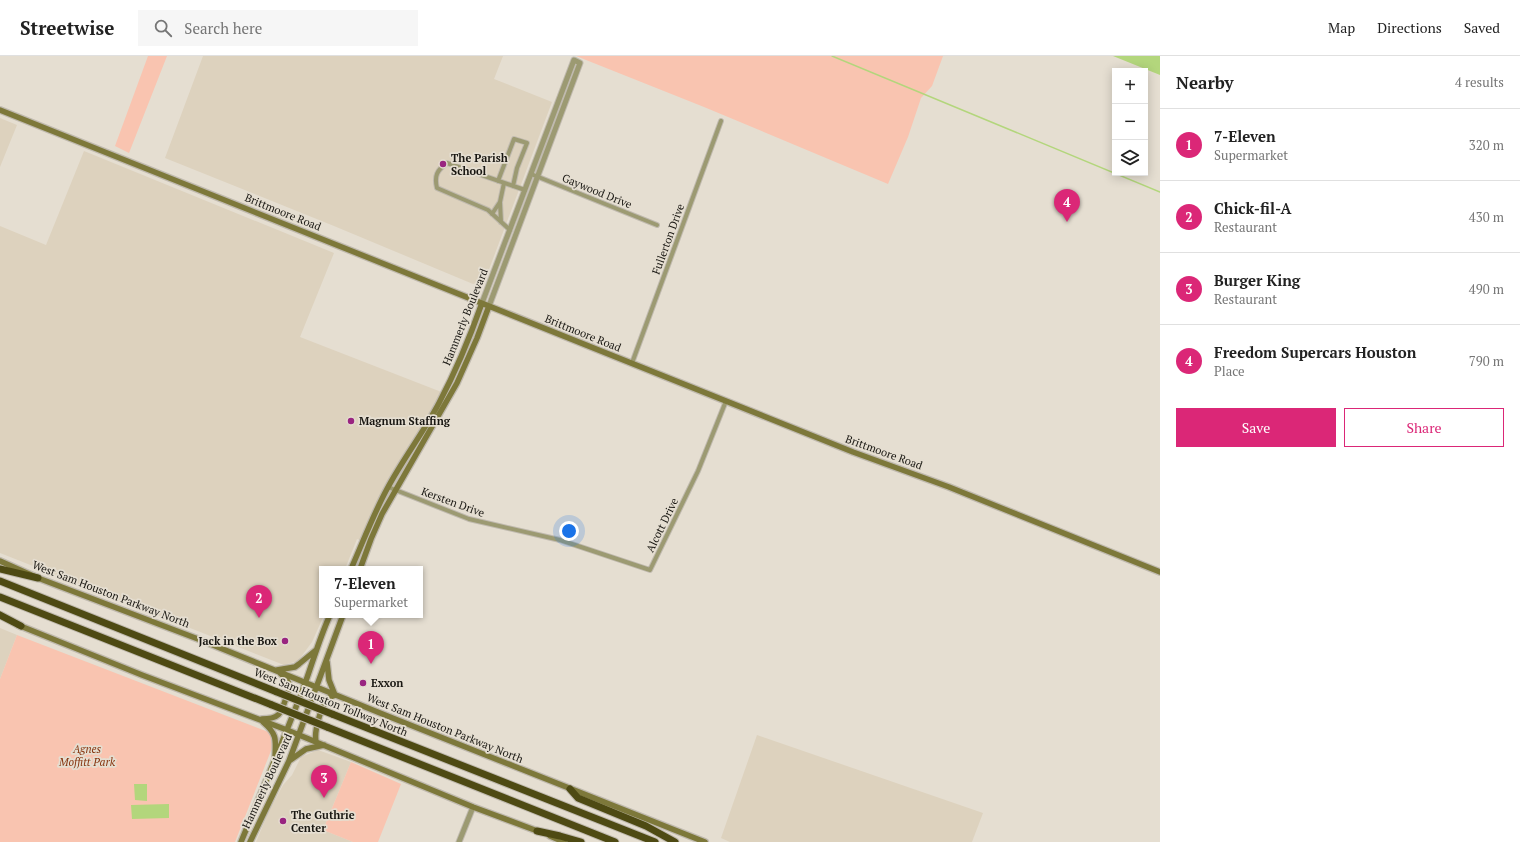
<!DOCTYPE html>
<html lang="en">
<head>
<meta charset="utf-8">
<style>
  :root { --surface:#fff; --page:#f6f6f6; --text:#222; --muted:#767676; --line:#e0e0e0; --accent:#db2777 }
  body { margin:0; font-family:"PT Serif",serif; background:var(--page); color:var(--text) }
  .controls { position:absolute; right:12px; top:12px; display:grid; overflow:hidden; border-radius:0px; box-shadow:0 2px 10px #0003 }
  .controls button { width:36px; height:36px; display:grid; place-items:center; padding:0; border:0; border-bottom:1px solid var(--line); background:var(--surface); color:var(--text); font:20px sans-serif }
  .you { position:absolute; left:569px; top:475px; width:14px; height:14px; margin:-10px; border:3px solid #fff; border-radius:50%; background:#1a73e8; box-shadow:0 0 0 6px #1a73e833 }
  .badge { display:grid; place-items:center; width:26px; height:26px; border-radius:50%; background:var(--accent); color:#fff; font-size:13px; font-weight:700 }
  .pin { position:absolute; translate:-50% -33px; filter:drop-shadow(0 1px 2px #0008) }
  .pin::after { content:''; position:absolute; top:21px; width:14px; height:12px; background:inherit; clip-path:polygon(0 0,100% 0,50% 100%) }
  .popup { position:absolute; left:319px; top:510px; width:104px; height:52px; box-sizing:border-box; display:grid; place-content:center; border-radius:0px; background:var(--surface); filter:drop-shadow(0 1px 3px #0005); font-size:13px; white-space:nowrap; color:var(--muted) }
  .popup b { font-size:15px; color:var(--text) }
  .popup::after { content:''; position:absolute; left:50%; top:100%; margin-left:-8px; border:8px solid transparent; border-top-color:var(--surface) }
  .list { margin:0; padding:0; list-style:none }
  h2 { display:flex; justify-content:space-between; align-items:center; height:52px; margin:0; padding:0 16px; font-size:17px }
  h2 small { font-size:13px; font-weight:400; color:var(--muted) }
  .list li { display:grid; grid-template-columns:26px 1fr auto; gap:12px; align-items:center; box-sizing:border-box; height:72px; padding:0 16px; border-top:1px solid var(--line) }
  .list b { display:block; font-size:15px; white-space:nowrap }
  .list p { margin:0; font-size:13px; white-space:nowrap; color:var(--muted) }
  .list em { font-size:13px; font-style:normal; color:var(--muted) }
  .actions { display:flex; gap:8px; padding:12px 16px }
  .actions a { flex:1; padding:9px 0; border:1px solid var(--accent); border-radius:0px; text-align:center; font-size:14px; color:var(--accent) }
  .actions .main { background:var(--accent); color:#fff }
  .icon { flex:none; width:22px; height:22px; fill:none; stroke:currentColor; stroke-width:2; stroke-linecap:round; stroke-linejoin:round }
  .map { position:relative; flex:none; width:1160px; height:786px; overflow:hidden }
  header { display:flex; align-items:center; gap:24px; box-sizing:border-box; height:56px; padding:0 20px; background:var(--surface); border-bottom:1px solid var(--line) }
  header strong { font-size:19px }
  nav { display:flex; gap:22px; margin-inline-start:auto; font-size:14px }
  .search { width:280px; height:36px; background:var(--page); display:flex; align-items:center; gap:10px; box-sizing:border-box; padding:0 14px; border-radius:0px; color:var(--muted); font-size:15px }
  main { display:flex }
  aside { flex:1; background:var(--surface) }
  .map>svg:first-child { display:block }
  .built { fill:#ddd2be }
  .green { fill:#f9c4b0 }
  .water { fill:#b3d67c }
  .lines { fill:none; stroke-linecap:round; stroke-linejoin:round }
  .stream { stroke:#b3d67c; stroke-width:1.5 }
  .minor-casing { stroke:#c0baaf; stroke-width:6 }
  .tertiary-casing { stroke:#c0baaf; stroke-width:7 }
  .secondary-casing { stroke:#c0baaf; stroke-width:8 }
  .motorway-casing { stroke:#c0baaf; stroke-width:9 }
  .minor { stroke:#9c9a72; stroke-width:4 }
  .tertiary { stroke:#9c9a72; stroke-width:5 }
  .secondary { stroke:#7d783a; stroke-width:5.5 }
  .motorway { stroke:#4e4a13; stroke-width:7 }
  .motorway-bridge-casing { stroke:#c0baaf; stroke-width:9; stroke-linecap:butt }
  .motorway-bridge { stroke:#4e4a13; stroke-width:7 }
  .poi-dot { fill:#992480; stroke:#e5ded1; stroke-width:1.5 }
  .labels { text-anchor:middle; stroke-width:3.5; stroke-linejoin:round; paint-order:stroke }
  .poi-label { font-size:11px; font-weight:bold; fill:#191712; stroke:#e5ded1; text-anchor:start }
  .street-label { font-size:11px; fill:#191712; stroke:#e5ded1 }
  .park-label { font-size:11px; font-style:italic; fill:#87350f; stroke:#e5ded1 }
</style>
</head>
<body>
<header>
<strong>Streetwise</strong>
<div class="search"><svg class="icon" aria-label="search" viewBox="0 0 24 24"><circle cx="10" cy="10" r="6"/><path d="M15 15l6 6"/></svg>Search here</div>
<nav><a>Map</a><a>Directions</a><a>Saved</a></nav>
</header>
<main>
<div class="map">
<svg width="1160" height="786" viewBox="0 0 1160 786">
  <rect width="100%" height="100%" fill="#e5ded1"/>
  <path class="built" d="M 203,0 L 503,0 L 494,23 L 552,46 L 485,224 L 473,228 L 334,170 L 165,102 Z
    M 0,62 L 17,69 L 0,111 Z
    M 84,95 L 334,197 L 300,281 L 444,337 L 388,431 L 362,485 L 357,483 L 345,513 L 322,513 L 322,559 L 324,559 L 312,586 L 298,605 L 284,609 L 0,497 L 0,170 L 46,189 Z
    M 0,572 L 17,579 L 0,623 Z
    M 757,679 L 983,757 L 972,786 L 730,786 L 721,782 Z
    M 318,694 L 351,706 L 323,774 L 353,786 L 256,786 L 268,757 L 283,729 L 292,719 L 301,701 Z"/>
  <path class="green" d="M 148,0 L 167,0 L 129,97 L 115,90 Z
    M 576,0 L 943,0 L 932,30 L 921,42 L 908,81 L 888,128 L 704,51 Z
    M 17,579 L 271,677 L 274,687 L 235,786 L 0,786 L 0,623 Z
    M 351,706 L 401,728 L 378,786 L 353,786 L 323,774 Z"/>
  <path class="water" d="M 1113,0 L 1160,0 L 1160,19 Z
    M 134,728 L 147,728 L 147,745 L 135,744 Z
    M 169,748 L 169,762 L 132,763 L 131,749 Z"/>
  <g class="lines">
    <path class="stream" d="M 832,0 L 1160,136"/>
    <g class="minor-casing">
      <path id="minor" d="M 531,118 L 657,169
        M 498,125 L 514,83 L 527,87 L 517,112 L 513,130
        M 492,158 L 500,146
        M 501,166 L 500,146 L 504,127
        M 510,174 L 488,154 L 437,132 C 434,120 437,114 447,107 L 525,134
        M 632,307 L 721,65
        M 388,431 L 469,463 L 560,484 L 650,514 L 698,415 L 726,345"/>
    </g>
    <g class="tertiary-casing">
      <path id="tertiary" d="M 482,247 L 574,4 L 580,7 L 489,250
        M 459,786 L 473,751"/>
    </g>
    <g class="secondary-casing">
      <path id="secondary" d="M 0,54 L 853,396 L 949,431 L 1160,516
        M 0,505 L 38,522 L 198,583 L 385,659 L 705,786
        M 351,513 C 363,486 373,459 387,433 C 403,403 423,377 439,347 C 456,315 470,281 482,247
        M 360,513 L 371,483 L 382,458 L 457,327 L 477,282 L 489,250
        M 18,569 L 142,619 L 287,674 L 473,751 L 540,776
        M 327,606 L 329,624 L 335,639
        M 277,614 L 295,611 L 299,608 L 316,594
        M 262,663 C 280,663 281,657 286,642 C 287,638 290,634 289,629 C 289,624 283,620 280,617
        M 263,666 C 277,678 276,683 275,701
        M 316,685 C 314,676 321,648 329,642 C 331,640 333,640 335,639
        M 289,705 L 306,693 L 324,689
        M 550,780 L 564,786
        M 241,786 C 262,735 283,685 303,633 C 312,609 319,583 330,559
        M 250,786 L 289,705 L 343,559"/>
    </g>
    <g class="motorway-casing">
      <path id="motorway" d="M 0,513 L 38,522
        M 0,525 L 277,636
        M 0,541 L 272,649
        M 0,559 L 21,570
        M 332,658 L 655,786
        M 327,671 L 615,786
        M 570,733 L 578,742 L 646,770 L 675,786
        M 537,775 L 560,780 L 581,786"/>
    </g>
    <use href="#minor" class="minor"/>
    <use href="#tertiary" class="tertiary"/>
    <use href="#secondary" class="secondary"/>
    <use href="#motorway" class="motorway"/>
    <g class="motorway-bridge-casing">
      <path id="motorway-bridge" d="M 277,636 L 332,658
        M 272,649 L 327,671"/>
    </g>
    <use href="#motorway-bridge" class="motorway-bridge"/>
  </g>
  <g class="poi-dot">
    <circle cx="443" cy="108" r="4"/>
    <circle cx="351" cy="365" r="4"/>
    <circle cx="285" cy="585" r="4"/>
    <circle cx="363" cy="627" r="4"/>
    <circle cx="283" cy="765" r="4"/>
  </g>
  <g class="labels">
    <g class="poi-label">
      <text x="451" y="106">The Parish<tspan x="451" dy="13">School</tspan></text>
      <text x="359" y="369">Magnum Staffing</text>
      <text x="277" y="589" text-anchor="end">Jack in the Box</text>
      <text x="371" y="631">Exxon</text>
      <text x="291" y="763">The Guthrie<tspan x="291" dy="13">Center</tspan></text>
    </g>
    <g class="street-label">
      <text transform="translate(597 135) rotate(22)" y="4">Gaywood Drive</text>
      <text transform="translate(283 156) rotate(22)" y="4">Brittmoore Road</text>
      <text transform="translate(668 183) rotate(-70)" y="4">Fullerton Drive</text>
      <text transform="translate(465 261) rotate(-68)" y="4">Hammerly Boulevard</text>
      <text transform="translate(583 277) rotate(22)" y="4">Brittmoore Road</text>
      <text transform="translate(884 396) rotate(20)" y="4">Brittmoore Road</text>
      <text transform="translate(453 446) rotate(20)" y="4">Kersten Drive</text>
      <text transform="translate(662 469) rotate(-64)" y="4">Alcott Drive</text>
      <text transform="translate(111 538) rotate(21)" y="4">West Sam Houston Parkway North</text>
      <text transform="translate(331 646) rotate(22)" y="4">West Sam Houston Tollway North</text>
      <text transform="translate(445 672) rotate(22)" y="4">West Sam Houston Parkway North</text>
      <text transform="translate(267 725) rotate(-65)" y="4">Hammerly Boulevard</text>
    </g>
    <g class="park-label">
      <text x="87" y="697">Agnes<tspan x="87" dy="13">Moffitt Park</tspan></text>
    </g>
  </g>
</svg>
<div class="controls">
<button>+</button>
<button>−</button>
<button><svg class="icon" aria-label="layers" viewBox="0 0 24 24"><path d="M12 4l9 5-9 5-9-5zM3 14l9 5 9-5"/></svg></button>
</div>
<div class="you"></div>
<div class="pin badge" style="left:371px;top:608px">1</div>
<div class="popup"><b>7-Eleven</b>Supermarket</div>
<div class="pin badge" style="left:259px;top:562px">2</div>
<div class="pin badge" style="left:324px;top:742px">3</div>
<div class="pin badge" style="left:1067px;top:166px">4</div>
</div>
<aside>
<h2>Nearby<small>4 results</small></h2>
<ul class="list">
<li><span class="badge">1</span><div><b>7-Eleven</b><p>Supermarket</p></div><em>320 m</em></li>
<li><span class="badge">2</span><div><b>Chick-fil-A</b><p>Restaurant</p></div><em>430 m</em></li>
<li><span class="badge">3</span><div><b>Burger King</b><p>Restaurant</p></div><em>490 m</em></li>
<li><span class="badge">4</span><div><b>Freedom Supercars Houston</b><p>Place</p></div><em>790 m</em></li>
</ul>
<div class="actions"><a class="main">Save</a><a>Share</a></div>
</aside>
</main>
</body>
</html>
